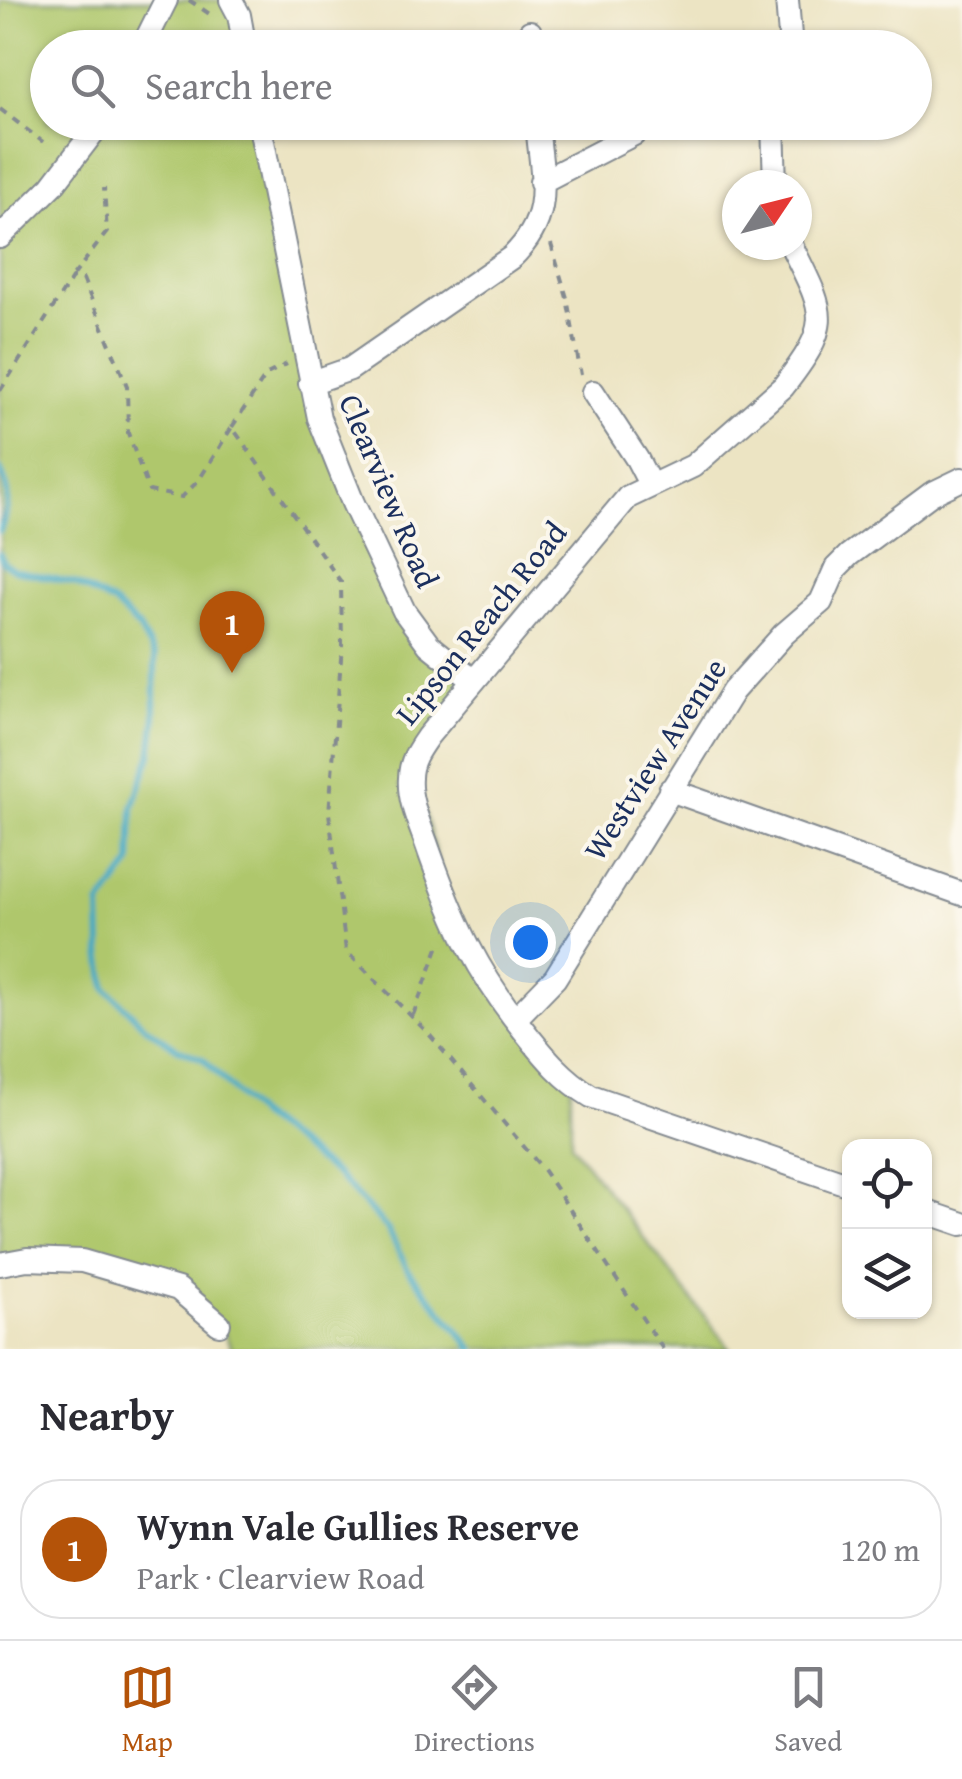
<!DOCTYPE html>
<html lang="en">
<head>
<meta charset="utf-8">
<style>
  :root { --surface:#fff; --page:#f2f2f3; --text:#2b2b33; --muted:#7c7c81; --line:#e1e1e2; --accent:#b45309 }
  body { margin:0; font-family:"Gentium Book Plus",serif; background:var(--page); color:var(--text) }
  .controls { position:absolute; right:30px; bottom:30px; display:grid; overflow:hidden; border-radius:20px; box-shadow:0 2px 8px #0004 }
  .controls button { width:90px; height:90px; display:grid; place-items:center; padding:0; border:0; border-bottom:2px solid var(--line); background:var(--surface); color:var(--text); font:50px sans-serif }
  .compass { position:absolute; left:722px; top:170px; width:90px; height:90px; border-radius:50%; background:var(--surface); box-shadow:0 2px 8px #0004; rotate:55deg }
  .you { position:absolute; left:530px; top:942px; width:35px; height:35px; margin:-25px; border:8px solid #fff; border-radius:50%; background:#1a73e8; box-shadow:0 0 0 15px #1a73e833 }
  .badge { display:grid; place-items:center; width:65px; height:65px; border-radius:50%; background:var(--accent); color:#fff; font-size:32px; font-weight:700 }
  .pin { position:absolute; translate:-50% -82px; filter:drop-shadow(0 2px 5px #0008) }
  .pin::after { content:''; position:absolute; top:52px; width:35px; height:30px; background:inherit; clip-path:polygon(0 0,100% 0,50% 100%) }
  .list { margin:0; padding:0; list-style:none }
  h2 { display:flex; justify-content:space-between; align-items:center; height:130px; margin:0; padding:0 40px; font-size:42px }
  h2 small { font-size:32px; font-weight:400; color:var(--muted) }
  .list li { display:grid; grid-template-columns:65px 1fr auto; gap:30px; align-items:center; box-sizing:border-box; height:140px; margin:0 20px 20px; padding:0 20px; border:2px solid var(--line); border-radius:40px }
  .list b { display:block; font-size:38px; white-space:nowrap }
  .list p { margin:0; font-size:32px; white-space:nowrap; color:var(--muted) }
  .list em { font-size:32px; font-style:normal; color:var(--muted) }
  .icon { flex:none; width:55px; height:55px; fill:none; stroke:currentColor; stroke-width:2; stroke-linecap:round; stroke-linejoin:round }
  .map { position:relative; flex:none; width:962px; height:1349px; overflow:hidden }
  .search { position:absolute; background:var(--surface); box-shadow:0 2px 8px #0004; left:30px; right:30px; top:30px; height:110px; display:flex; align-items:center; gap:25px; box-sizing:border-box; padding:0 35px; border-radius:55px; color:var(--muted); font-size:38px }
  .sheet { height:290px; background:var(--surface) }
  nav { display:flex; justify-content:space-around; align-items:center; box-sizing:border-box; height:140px; border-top:2px solid var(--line); background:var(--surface); font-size:28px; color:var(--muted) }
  nav a { display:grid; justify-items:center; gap:5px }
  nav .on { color:var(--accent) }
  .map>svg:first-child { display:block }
  .green { fill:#afc76c; stroke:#657b65; stroke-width:2.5 }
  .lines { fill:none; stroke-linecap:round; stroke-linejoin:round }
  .stream { stroke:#43a8c3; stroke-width:6 }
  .minor-casing { stroke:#848a90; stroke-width:26 }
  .path { stroke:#848a90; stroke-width:4; stroke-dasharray:8 8; stroke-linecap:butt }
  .minor { stroke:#fff; stroke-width:22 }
  .labels { text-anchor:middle; stroke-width:8; stroke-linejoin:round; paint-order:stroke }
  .street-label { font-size:32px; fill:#1b2f5e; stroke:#fbf7ec }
</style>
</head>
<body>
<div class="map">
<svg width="962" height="1349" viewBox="0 0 962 1349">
  <rect width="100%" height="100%" fill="#fbf7ec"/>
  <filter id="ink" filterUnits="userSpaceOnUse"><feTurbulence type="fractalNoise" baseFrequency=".01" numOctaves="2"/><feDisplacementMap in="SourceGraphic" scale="20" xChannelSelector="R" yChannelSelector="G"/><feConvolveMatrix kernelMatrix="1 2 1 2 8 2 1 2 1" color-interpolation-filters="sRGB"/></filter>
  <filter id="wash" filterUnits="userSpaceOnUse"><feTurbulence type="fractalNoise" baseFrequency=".0048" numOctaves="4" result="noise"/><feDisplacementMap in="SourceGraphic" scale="40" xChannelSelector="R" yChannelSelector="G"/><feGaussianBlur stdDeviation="2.25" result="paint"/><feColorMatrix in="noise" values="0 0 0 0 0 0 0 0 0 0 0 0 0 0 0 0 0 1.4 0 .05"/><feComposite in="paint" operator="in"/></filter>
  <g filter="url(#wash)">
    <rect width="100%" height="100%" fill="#ece4c3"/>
    <path class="green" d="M 0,0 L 231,0 L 245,47 L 48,48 L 48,122 L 259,123 L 310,383 L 404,611 L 474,681 L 412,764 L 451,912 L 571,1084 L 571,1144 L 730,1349 L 232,1349 L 219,1323 L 178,1289 L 82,1262 L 0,1264 Z"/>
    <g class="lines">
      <path class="stream" d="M 0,469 C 11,490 9,509 0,531
        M 0,554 L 4,563 L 14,570 L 74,583 L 114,604 L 139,628 L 155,657 L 155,723 L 151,755 L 133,807 L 131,864 L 100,906 L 101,952 L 106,988 L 144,1026 L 178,1049 L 203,1059 L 255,1113 L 338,1176 L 388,1230 L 408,1270 L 473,1349"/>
    </g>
  </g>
  <g filter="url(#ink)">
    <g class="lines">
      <g class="minor-casing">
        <path id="minor" d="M 231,0 L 239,15 L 245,48
          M 787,0 L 791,48
          M 530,32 L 531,48
          M 142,48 L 166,0
          M 259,122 L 319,418 L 353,503 L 404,611 L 429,645 L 474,681
          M 773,122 L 775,185
          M 541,182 L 634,134
          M 0,237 L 52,186 L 101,122
          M 791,245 C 825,314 834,322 783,387 L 693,466 L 628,497 L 428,736 C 419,749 410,761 410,778 C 408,802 422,829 429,851 C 455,924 477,972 525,1032 C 545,1057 563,1079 591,1096 L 850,1185
          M 310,383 L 350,369 L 512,257 C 556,214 541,178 537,122
          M 593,392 L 637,459 L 651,486
          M 670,790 L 962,894
          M 515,1019 L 555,978 L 733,691 L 784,634 L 821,602 L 836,568 L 849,555 L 931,494 L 962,479
          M 924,1211 L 962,1224
          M 0,1264 L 27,1259 L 82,1261 L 178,1289 L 219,1324"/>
      </g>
      <path class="path" d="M 189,0 L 214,17
        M 0,109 L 43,142
        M 551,244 L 567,298 L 581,375
        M 73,276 L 107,232 L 104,188
        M 0,391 L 72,278 L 83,279 L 127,386 L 128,433 L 149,491 L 182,497 L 199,480 L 232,427 L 341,582 L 342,646 L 329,813 L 346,951 L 428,1033 L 542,1168 L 663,1349
        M 232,427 L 267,374 L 287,364
        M 413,1015 L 441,940"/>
      <use href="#minor" class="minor"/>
    </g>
  </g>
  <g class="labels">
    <g class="street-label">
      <text transform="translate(389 491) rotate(67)" y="11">Clearview Road</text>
      <text transform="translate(481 623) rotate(-51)" y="11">Lipson Reach Road</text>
      <text transform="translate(655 759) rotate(-57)" y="11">Westview Avenue</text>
    </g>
  </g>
</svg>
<div class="controls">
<button><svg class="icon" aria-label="locate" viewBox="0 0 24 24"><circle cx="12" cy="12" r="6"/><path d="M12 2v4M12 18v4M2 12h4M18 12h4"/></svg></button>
<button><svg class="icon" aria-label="layers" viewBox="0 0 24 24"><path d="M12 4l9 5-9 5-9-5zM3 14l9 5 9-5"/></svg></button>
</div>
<svg class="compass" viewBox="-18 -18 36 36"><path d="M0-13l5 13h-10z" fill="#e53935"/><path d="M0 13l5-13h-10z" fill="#7c7c81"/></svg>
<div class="you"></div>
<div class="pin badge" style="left:232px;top:673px">1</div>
<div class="search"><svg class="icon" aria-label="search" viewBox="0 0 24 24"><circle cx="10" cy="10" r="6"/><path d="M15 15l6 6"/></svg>Search here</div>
</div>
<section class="sheet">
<h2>Nearby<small></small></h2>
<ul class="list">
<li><span class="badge">1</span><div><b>Wynn Vale Gullies Reserve</b><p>Park · Clearview Road</p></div><em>120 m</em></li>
</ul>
</section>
<nav>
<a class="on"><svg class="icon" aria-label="map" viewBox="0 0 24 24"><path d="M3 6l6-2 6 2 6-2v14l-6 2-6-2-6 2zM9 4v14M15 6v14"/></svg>Map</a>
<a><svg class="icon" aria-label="directions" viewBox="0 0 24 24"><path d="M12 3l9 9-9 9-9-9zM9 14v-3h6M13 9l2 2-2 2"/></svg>Directions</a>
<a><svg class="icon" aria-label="saved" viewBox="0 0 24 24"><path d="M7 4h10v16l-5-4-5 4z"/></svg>Saved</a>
</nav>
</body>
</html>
